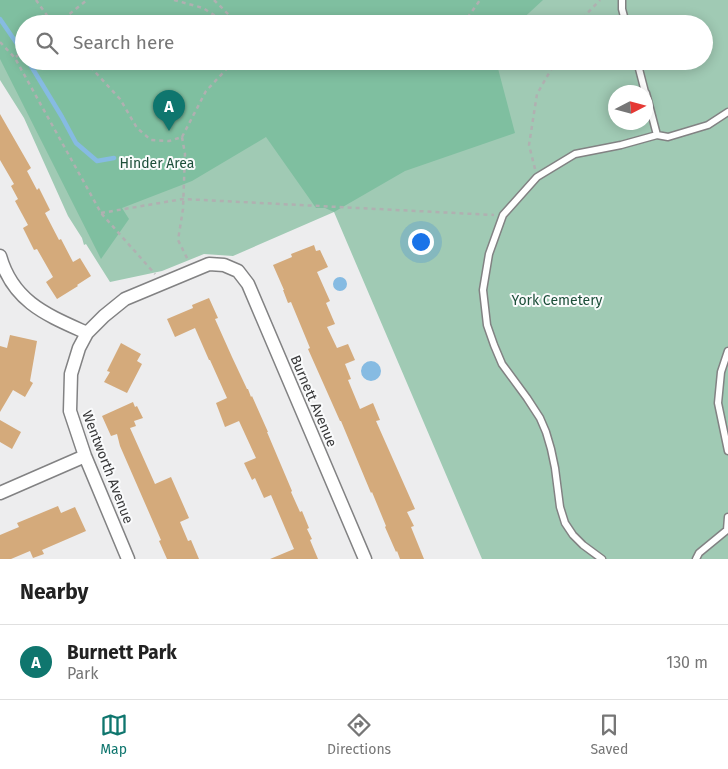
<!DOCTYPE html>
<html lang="en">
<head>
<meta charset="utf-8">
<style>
  :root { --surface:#fff; --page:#f2f2f2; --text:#222; --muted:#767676; --line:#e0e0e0; --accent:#0f766e }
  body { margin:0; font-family:"Fira Sans",sans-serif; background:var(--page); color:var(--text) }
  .compass { position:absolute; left:608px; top:85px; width:45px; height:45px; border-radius:50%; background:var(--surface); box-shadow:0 2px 12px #0003; rotate:84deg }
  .you { position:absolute; left:420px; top:241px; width:18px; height:18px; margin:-12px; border:4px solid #fff; border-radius:50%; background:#1a73e8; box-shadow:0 0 0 8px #1a73e833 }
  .badge { display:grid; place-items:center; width:32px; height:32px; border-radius:50%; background:var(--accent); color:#fff; font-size:16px; font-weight:700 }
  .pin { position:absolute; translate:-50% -41px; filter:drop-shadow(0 1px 2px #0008) }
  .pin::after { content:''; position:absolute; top:26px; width:18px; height:15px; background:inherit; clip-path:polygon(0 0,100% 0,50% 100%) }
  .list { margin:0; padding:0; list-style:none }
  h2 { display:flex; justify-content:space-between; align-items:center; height:65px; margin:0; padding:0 20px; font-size:21px }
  h2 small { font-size:16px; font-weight:400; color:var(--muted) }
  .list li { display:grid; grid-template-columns:32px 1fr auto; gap:15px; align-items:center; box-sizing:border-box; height:75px; padding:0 20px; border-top:1px solid var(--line) }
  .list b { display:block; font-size:19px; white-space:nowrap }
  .list p { margin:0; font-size:16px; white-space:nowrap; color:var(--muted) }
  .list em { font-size:16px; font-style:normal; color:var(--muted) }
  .icon { flex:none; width:28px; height:28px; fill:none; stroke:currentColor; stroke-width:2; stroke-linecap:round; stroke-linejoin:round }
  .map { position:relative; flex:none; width:728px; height:559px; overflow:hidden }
  .search { position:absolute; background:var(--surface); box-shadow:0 2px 12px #0003; left:15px; right:15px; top:15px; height:55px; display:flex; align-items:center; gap:12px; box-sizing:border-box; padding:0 18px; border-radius:28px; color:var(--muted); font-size:19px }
  .sheet { height:140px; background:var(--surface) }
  nav { display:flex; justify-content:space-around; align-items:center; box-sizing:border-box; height:70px; border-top:1px solid var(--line); background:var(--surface); font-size:14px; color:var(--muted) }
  nav a { display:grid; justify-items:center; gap:2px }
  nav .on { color:var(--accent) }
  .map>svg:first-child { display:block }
  .green { fill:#a0cab4; fill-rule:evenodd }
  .forest { fill:#7fbfa0 }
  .water { fill:#86bbe2 }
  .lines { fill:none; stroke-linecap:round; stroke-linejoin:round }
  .stream { stroke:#86bbe2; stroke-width:4.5 }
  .building { fill:#d4aa7b }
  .service-casing { stroke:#828283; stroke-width:9 }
  .minor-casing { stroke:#828283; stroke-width:15 }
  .path { stroke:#b0b0b1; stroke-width:2.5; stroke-dasharray:4 4; stroke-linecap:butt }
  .service { stroke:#fff; stroke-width:6 }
  .minor { stroke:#fff; stroke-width:12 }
  .labels { text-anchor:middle; stroke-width:4; stroke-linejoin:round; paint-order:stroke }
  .park-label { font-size:14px; fill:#1d4f3a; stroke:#fafbfc }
  .street-label { font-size:14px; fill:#373738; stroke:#fafbfc }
</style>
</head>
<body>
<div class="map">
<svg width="728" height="559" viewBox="0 0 728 559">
  <rect width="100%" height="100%" fill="#ededee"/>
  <path class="green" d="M 0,0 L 728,0 L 728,559 L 482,559 L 334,212 L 233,256 L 204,254 L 162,271 L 110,282 L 86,244 L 84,245 L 82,238 L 68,216 L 24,118 L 0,80 ZM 24,24 L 704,24 L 704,61 L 24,61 ZM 616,92 L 646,92 L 646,122 L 616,122 Z"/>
  <path class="forest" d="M 0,0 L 543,0 L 517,24 L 24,24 L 24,61 L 496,61 L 515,133 L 405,171 L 334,212 L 325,208 L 316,208 L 266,137 L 192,181 L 122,208 L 129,219 L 101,259 L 0,59 Z"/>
  <path class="water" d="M333 284a7 7 0 1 1 14 0a7 7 0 1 1-14 0Z
    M361 371a10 10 0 1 1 20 0a10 10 0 1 1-20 0Z"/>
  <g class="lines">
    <path class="stream" d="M 0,19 L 24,54
      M 28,61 L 62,117 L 76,143 L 97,161 L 114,158"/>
  </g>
  <path class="building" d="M 0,114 L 31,168 L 27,171 L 37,190 L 39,188 L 50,210 L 45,213 L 59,240 L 61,239 L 73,262 L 80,258 L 91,276 L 77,285 L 78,286 L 57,299 L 46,282 L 53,277 L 37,249 L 34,250 L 23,228 L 28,225 L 15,201 L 18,199 L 11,186 L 14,184 L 0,160 Z
    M 314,245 L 316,251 L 320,250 L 328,267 L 317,272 L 330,301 L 326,303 L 335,324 L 327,327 L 337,348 L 348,344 L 355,360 L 345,364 L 351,379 L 348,380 L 360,409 L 373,403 L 380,420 L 376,421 L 415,509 L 407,512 L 414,526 L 411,527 L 424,559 L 400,559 L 397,551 L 396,552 L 385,527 L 386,526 L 372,492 L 371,493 L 341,421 L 340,421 L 308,349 L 310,348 L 291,302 L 288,303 L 283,290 L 284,290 L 273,265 L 292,257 L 291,254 Z
    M 209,298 L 218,318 L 215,319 L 232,357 L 247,389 L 248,389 L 251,397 L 252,396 L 268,432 L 267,432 L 292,491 L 291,492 L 300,512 L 302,511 L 309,528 L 307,529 L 312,539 L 310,540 L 318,559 L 270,559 L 294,549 L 271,495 L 264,498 L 255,478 L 252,480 L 244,463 L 256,458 L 239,421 L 225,427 L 216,403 L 227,398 L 210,360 L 209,360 L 195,328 L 175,337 L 167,319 L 193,308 L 192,305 Z
    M 10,335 L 37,341 L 30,381 L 33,383 L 25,397 L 13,390 L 0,412 L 0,346 L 7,348 Z
    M 121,343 L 141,354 L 137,361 L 142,364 L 127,393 L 104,382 L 110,372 L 107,371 Z
    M 133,402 L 135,407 L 137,406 L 143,418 L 134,421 L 136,426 L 130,428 L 155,484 L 171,477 L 189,518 L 180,522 L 188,541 L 191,540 L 199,559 L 167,559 L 159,541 L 161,540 L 120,446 L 117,434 L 111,436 L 102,416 Z
    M 0,420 L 21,432 L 12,449 L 0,442 Z
    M 58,506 L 61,513 L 75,507 L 86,531 L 42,550 L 44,554 L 33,558 L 30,551 L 11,559 L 0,559 L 0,535 L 19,527 L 17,523 Z"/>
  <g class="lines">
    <g class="service-casing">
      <path id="service" d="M 622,0 L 622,9 L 626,24
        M 637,61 L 645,92
        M 646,93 L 657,135
        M 728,351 L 721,372 L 718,403 L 728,451
        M 602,559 L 583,545 L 573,535 L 565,523 L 560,507 L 555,468 L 551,449 L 546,432 L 540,418 L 527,398 L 502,364 L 494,345 L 487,325 L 483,290 L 489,254 L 503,215 L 537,177 L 575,154 L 621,145 L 657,135 L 668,137 L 708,125 L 728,112
        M 696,559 L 699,553 L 727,530 L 728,517"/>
    </g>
    <g class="minor-casing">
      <path id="minor" d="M 0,256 C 13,302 47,315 87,333
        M 0,493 L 85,456
        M 128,559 L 85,456 L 70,411 L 71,374 L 79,348 L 87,333 L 104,316 L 125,299 L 209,264 L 224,265 L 238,271 L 248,284 L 365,559"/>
    </g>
    <path class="path" d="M 36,0 L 53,24
      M 174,0 L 203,8 L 228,24
      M 214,0 L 238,24
      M 57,24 L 87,0
      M 463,24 L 480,0
      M 577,24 L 600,0
      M 0,42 L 15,58 L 101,213 L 155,274
      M 16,57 L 24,50
      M 85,61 L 120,99 L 137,128 L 151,140 L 169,141 L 182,137
      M 360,61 L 383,66 L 417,61
      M 182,137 L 185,154 L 183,209 L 178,240 L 188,260
      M 182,137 L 206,91 L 234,61
      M 535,169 L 529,145 L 537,94 L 556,61
      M 101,213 L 183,199 L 494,215"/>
    <use href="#service" class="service"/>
    <use href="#minor" class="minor"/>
  </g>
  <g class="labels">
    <g class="park-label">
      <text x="157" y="168">Hinder Area</text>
      <text x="557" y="305">York Cemetery</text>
    </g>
    <g class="street-label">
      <text transform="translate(314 401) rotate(67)" y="5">Burnett Avenue</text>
      <text transform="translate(108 467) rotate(69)" y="5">Wentworth Avenue</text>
    </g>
  </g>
</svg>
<svg class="compass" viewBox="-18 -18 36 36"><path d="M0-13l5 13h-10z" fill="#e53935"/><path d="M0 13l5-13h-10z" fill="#767676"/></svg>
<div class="you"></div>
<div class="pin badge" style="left:169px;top:131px">A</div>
<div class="search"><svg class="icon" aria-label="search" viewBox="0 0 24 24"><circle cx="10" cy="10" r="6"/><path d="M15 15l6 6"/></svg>Search here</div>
</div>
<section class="sheet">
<h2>Nearby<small></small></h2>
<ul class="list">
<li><span class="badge">A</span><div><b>Burnett Park</b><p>Park</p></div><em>130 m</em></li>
</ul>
</section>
<nav>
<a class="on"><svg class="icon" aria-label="map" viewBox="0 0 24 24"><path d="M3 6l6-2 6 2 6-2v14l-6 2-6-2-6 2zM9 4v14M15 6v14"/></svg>Map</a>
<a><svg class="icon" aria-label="directions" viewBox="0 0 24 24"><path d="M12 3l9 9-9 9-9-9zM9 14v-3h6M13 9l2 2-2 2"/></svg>Directions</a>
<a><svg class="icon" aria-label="saved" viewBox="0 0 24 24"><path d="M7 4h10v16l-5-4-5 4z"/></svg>Saved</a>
</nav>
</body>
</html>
